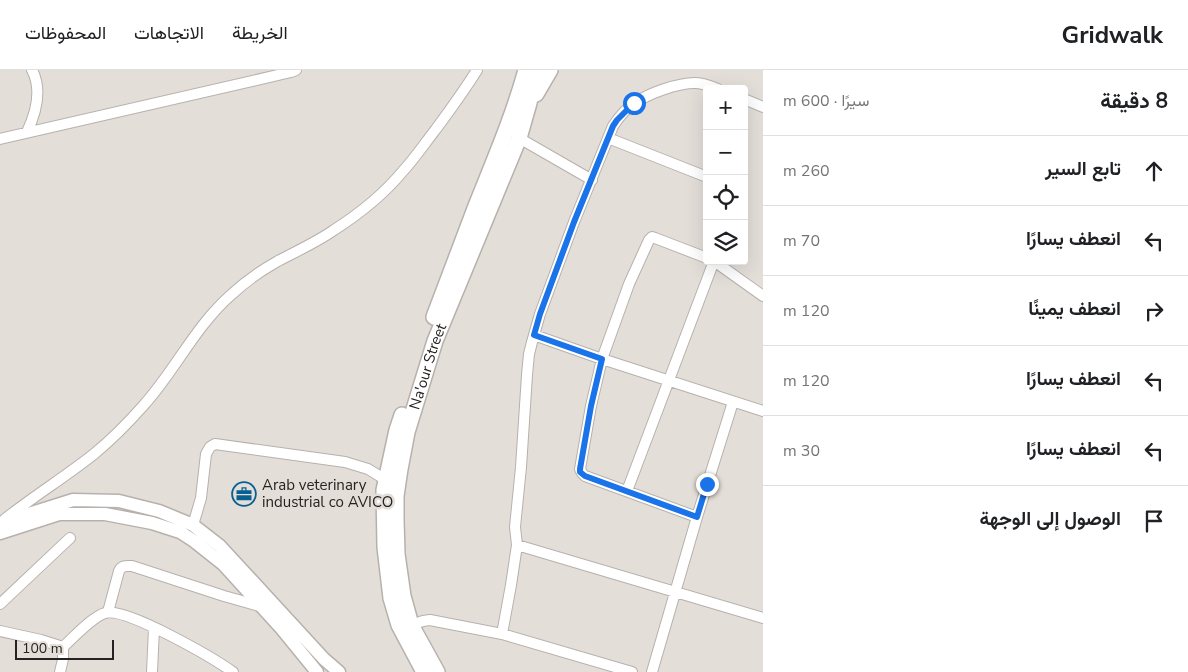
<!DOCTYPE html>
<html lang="ar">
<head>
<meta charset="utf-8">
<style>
  :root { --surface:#fff; --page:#f2f2f2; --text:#202124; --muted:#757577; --line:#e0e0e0 }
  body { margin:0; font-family:"Nunito Sans",Vazirmatn,sans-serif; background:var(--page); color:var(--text); direction:rtl }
  .controls { position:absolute; right:15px; top:15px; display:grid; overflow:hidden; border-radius:5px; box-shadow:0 5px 20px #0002 }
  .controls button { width:45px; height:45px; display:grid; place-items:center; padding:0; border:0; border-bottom:1px solid var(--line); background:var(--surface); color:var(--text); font:25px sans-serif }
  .scale { position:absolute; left:15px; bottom:12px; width:99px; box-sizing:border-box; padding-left:5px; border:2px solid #252321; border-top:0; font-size:14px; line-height:18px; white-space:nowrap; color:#252321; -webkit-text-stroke:4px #e4ded9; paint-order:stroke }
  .stop { position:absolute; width:15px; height:15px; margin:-11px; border:4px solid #1a73e8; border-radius:50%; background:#fff }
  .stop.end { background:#1a73e8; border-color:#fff; box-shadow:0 1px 5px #0008 }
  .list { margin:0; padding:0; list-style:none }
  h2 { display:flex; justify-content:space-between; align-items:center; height:65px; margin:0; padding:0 20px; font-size:21px }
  h2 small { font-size:16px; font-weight:400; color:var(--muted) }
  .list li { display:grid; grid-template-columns:32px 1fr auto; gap:15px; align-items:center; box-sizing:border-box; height:70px; padding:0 20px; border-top:1px solid var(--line) }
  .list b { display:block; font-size:19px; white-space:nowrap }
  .list em { font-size:16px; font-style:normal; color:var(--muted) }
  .icon { flex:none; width:28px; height:28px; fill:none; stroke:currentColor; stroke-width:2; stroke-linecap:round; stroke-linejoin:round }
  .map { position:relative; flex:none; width:763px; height:602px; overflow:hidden; direction:ltr }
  header { display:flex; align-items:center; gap:30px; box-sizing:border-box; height:70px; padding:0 25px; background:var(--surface); border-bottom:1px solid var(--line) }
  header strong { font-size:24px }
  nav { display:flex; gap:28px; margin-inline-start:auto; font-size:18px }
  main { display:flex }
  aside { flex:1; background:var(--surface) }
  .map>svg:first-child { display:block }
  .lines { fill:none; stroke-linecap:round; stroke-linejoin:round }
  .minor-casing { stroke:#b7b1ad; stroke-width:12 }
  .major-casing { stroke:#b7b1ad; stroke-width:15 }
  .highway-casing { stroke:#b7b1ad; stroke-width:18 }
  .minor { stroke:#fff; stroke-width:10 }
  .major { stroke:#fff; stroke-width:12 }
  .highway { stroke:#fff; stroke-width:15 }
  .route { stroke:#1a73e8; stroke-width:6 }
  .labels { text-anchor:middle; stroke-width:5; stroke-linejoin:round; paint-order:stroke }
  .street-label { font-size:15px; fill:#252321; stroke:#e4ded9 }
  .poi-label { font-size:15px; fill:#252321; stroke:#e4ded9; text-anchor:start }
</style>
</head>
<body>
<header>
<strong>Gridwalk</strong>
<nav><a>الخريطة</a><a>الاتجاهات</a><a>المحفوظات</a></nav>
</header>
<main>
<aside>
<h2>8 دقيقة<small>سيرًا · 600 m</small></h2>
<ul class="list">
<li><svg class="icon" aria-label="ahead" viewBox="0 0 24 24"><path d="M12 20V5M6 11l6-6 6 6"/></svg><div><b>تابع السير</b></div><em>260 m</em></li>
<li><svg class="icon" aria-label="left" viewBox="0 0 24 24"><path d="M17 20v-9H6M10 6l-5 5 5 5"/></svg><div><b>انعطف يسارًا</b></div><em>70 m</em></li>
<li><svg class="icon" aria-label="right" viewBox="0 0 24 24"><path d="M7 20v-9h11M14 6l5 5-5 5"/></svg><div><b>انعطف يمينًا</b></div><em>120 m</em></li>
<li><svg class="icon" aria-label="left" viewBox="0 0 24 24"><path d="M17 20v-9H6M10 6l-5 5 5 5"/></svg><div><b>انعطف يسارًا</b></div><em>120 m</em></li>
<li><svg class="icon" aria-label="left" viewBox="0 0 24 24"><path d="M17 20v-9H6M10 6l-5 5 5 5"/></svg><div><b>انعطف يسارًا</b></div><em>30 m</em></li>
<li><svg class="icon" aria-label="arrive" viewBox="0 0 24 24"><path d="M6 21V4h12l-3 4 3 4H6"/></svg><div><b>الوصول إلى الوجهة</b></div></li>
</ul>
</aside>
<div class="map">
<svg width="763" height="602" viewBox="0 0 763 602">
  <rect width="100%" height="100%" fill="#e4ded9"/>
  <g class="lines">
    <g class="minor-casing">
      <path id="minor" d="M 718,19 C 710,16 703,13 695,13 C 678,13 649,23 635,33 C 626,38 619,47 613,56 L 574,152 L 540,244 L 532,272 L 529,284 L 527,305 L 521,397 L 515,457 L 517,475 L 763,548
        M 744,29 L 763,37
        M 27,62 C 36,43 42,19 32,0
        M 516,64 L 519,68 L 592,110
        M 608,68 L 707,107
        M 0,69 L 291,2 L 296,0
        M 714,191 L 763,226
        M 534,265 L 602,289 L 763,341
        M 627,421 L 714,191
        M 697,447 L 585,406 L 582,403 L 580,399 L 591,336 L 602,289 L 629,214 L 649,170 L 652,167 L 655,168 L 707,188
        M 5,449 C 34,426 65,407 94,384 C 111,370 128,353 143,336 C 175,301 195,256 232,224 C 246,211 262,200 278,191 C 297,181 317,172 334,160 C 359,144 384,124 403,101 C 415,88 425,73 436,59 C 450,40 464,21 477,0
        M 193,455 L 201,428 L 206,384 L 210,377 L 215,374 L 345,392 L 368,399 L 386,410
        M 0,534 L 70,468
        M 108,542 L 119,501 C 122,495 126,496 132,496 L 224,526 L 263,537
        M 411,555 L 423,551 L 430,550 L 502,564 L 632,602
        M 0,561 L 41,570 L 63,577
        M 502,564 L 511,515 L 517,475
        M 60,602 L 63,589 L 63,577 C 73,568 92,547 105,543 C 126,537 213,588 233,602
        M 152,602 L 154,558
        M 652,602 L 697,447 L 733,332"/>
    </g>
    <g class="major-casing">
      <path id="major" d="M 0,453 L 73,430 L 119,431 L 159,441 L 193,455 L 220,476 L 324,589 L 339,602
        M 0,463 L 59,444 L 105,444 L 152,453 L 180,462 L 194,471 L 223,494 L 281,558 L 317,602"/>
    </g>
    <g class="highway-casing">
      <g id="highway">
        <path d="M 536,24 L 550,0"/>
        <path d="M 434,247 C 448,210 462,173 476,136 C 494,91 513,47 526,0"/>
        <path d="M 402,345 L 397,360 L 384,420 L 385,477 L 391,528 L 399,555 L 424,602"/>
        <path id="s1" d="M 437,602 L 411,555 L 403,526 L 397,484 L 396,450 L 396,426 L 400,399 L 407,362 L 435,271 L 519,68 L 529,33 L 536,0"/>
      </g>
    </g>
    <use href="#minor" class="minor"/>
    <use href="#major" class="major"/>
    <use href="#highway" class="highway"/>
  </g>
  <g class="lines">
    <path class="route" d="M 634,33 L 617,50 L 613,56 L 574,152 L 540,244 L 534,265 L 602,289 L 591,336 L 580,399 L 580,402 L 585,406 L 697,447 L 707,414"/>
  </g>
  <defs>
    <g id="office-ring" transform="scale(1.25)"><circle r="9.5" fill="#e4ded9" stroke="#086091" stroke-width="1.5"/><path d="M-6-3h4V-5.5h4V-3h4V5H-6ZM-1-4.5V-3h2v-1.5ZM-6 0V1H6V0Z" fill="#086091"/></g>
  </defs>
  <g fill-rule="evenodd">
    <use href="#office-ring" x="244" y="424"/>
  </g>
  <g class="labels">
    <g class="street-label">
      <text dy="5" stroke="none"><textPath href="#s1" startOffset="318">Na'our Street</textPath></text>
    </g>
    <g class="poi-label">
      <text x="262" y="420">Arab veterinary<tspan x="262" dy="17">industrial co AVICO</tspan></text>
    </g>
  </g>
</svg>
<div class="controls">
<button>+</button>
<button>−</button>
<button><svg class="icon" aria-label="locate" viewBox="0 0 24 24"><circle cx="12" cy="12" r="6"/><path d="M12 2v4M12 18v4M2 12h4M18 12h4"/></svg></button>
<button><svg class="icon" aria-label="layers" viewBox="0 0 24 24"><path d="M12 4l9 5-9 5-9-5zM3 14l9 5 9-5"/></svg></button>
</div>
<div class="scale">100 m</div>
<div class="stop" style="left:634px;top:33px"></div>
<div class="stop end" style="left:707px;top:414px"></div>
</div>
</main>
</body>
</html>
